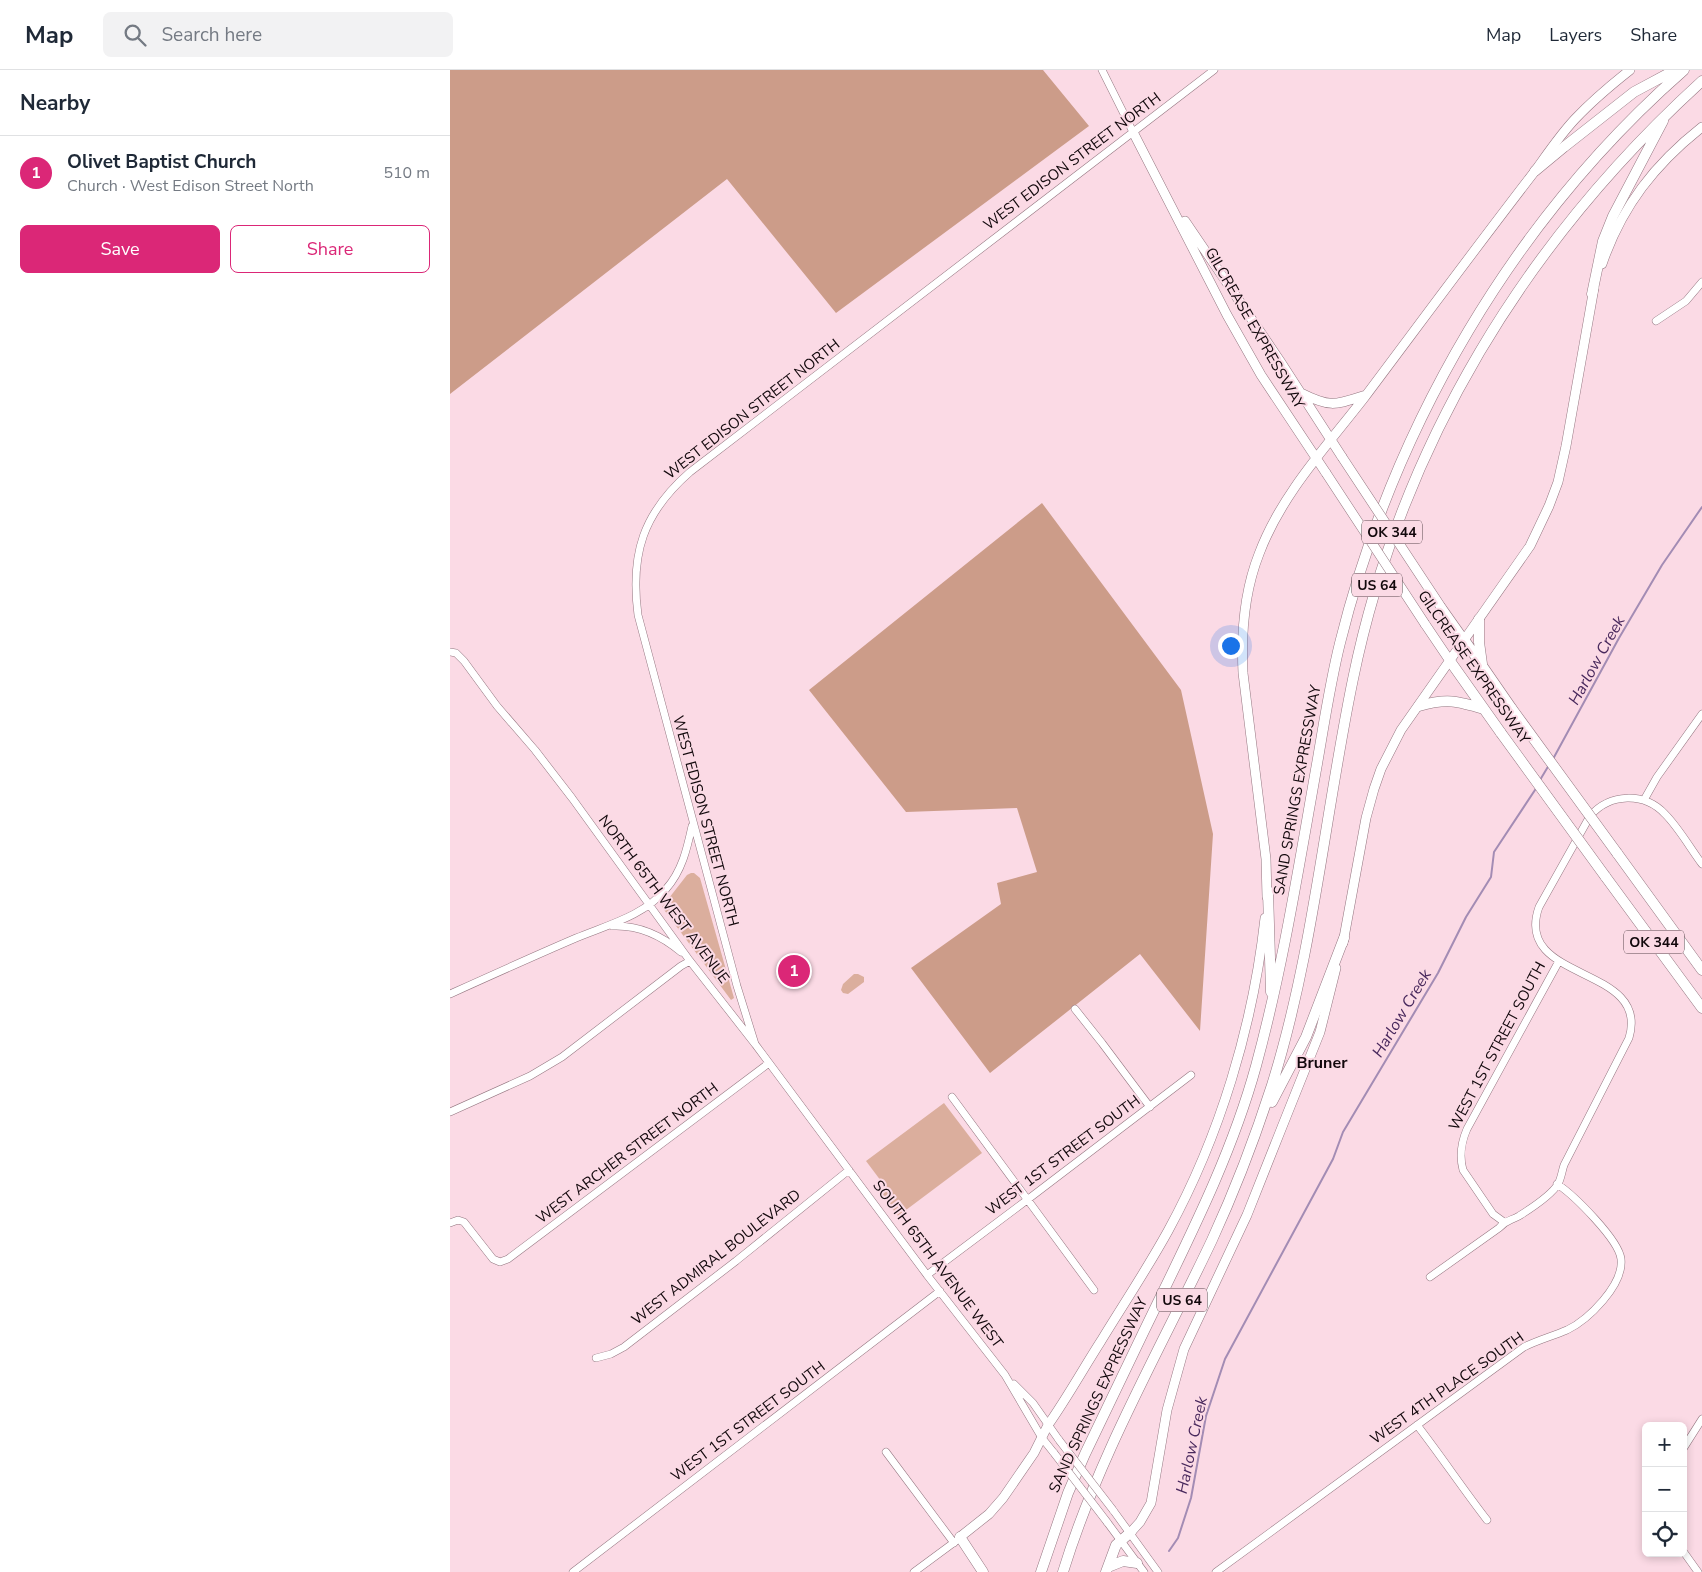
<!DOCTYPE html>
<html lang="en">
<head>
<meta charset="utf-8">
<style>
  :root { --surface:#fff; --page:#f2f2f3; --text:#1f2937; --muted:#747a83; --line:#e0e1e3; --accent:#db2777 }
  body { margin:0; font-family:"Nunito Sans",sans-serif; background:var(--page); color:var(--text) }
  .controls { position:absolute; right:15px; bottom:15px; display:grid; overflow:hidden; border-radius:8px; box-shadow:0 2px 8px #0003 }
  .controls button { width:45px; height:45px; display:grid; place-items:center; padding:0; border:0; border-bottom:1px solid var(--line); background:var(--surface); color:var(--text); font:25px sans-serif }
  .you { position:absolute; left:780px; top:575px; width:18px; height:18px; margin:-12px; border:4px solid #fff; border-radius:50%; background:#1a73e8; box-shadow:0 0 0 8px #1a73e833 }
  .badge { display:grid; place-items:center; width:32px; height:32px; border-radius:50%; background:var(--accent); color:#fff; font-size:16px; font-weight:700 }
  .pin { position:absolute; translate:-50% -50%; border:2px solid #fff; box-shadow:0 1px 5px #0006 }
  .list { margin:0; padding:0; list-style:none }
  h2 { display:flex; justify-content:space-between; align-items:center; height:65px; margin:0; padding:0 20px; font-size:21px }
  h2 small { font-size:16px; font-weight:400; color:var(--muted) }
  .list li { display:grid; grid-template-columns:32px 1fr auto; gap:15px; align-items:center; box-sizing:border-box; height:75px; padding:0 20px; border-top:1px solid var(--line) }
  .list b { display:block; font-size:19px; white-space:nowrap }
  .list p { margin:0; font-size:16px; white-space:nowrap; color:var(--muted) }
  .list em { font-size:16px; font-style:normal; color:var(--muted) }
  .actions { display:flex; gap:10px; padding:15px 20px }
  .actions a { flex:1; padding:11px 0; border:1px solid var(--accent); border-radius:8px; text-align:center; font-size:18px; color:var(--accent) }
  .actions .main { background:var(--accent); color:#fff }
  .icon { flex:none; width:28px; height:28px; fill:none; stroke:currentColor; stroke-width:2; stroke-linecap:round; stroke-linejoin:round }
  .map { position:relative; flex:none; width:1252px; height:1502px; overflow:hidden }
  header { display:flex; align-items:center; gap:30px; box-sizing:border-box; height:70px; padding:0 25px; background:var(--surface); border-bottom:1px solid var(--line) }
  header strong { font-size:24px }
  nav { display:flex; gap:28px; margin-inline-start:auto; font-size:18px }
  .search { width:350px; height:45px; background:var(--page); display:flex; align-items:center; gap:12px; box-sizing:border-box; padding:0 18px; border-radius:8px; color:var(--muted); font-size:19px }
  main { display:flex }
  aside { flex:1; background:var(--surface) }
  .map>svg:first-child { display:block }
  .green { fill:#dbae9d }
  .forest { fill:#cc9c89 }
  .lines { fill:none; stroke-linecap:round; stroke-linejoin:round }
  .stream { stroke:#a38cb4; stroke-width:2 }
  .minor-casing { stroke:#947680; stroke-width:8 }
  .major-casing { stroke:#947680; stroke-width:10 }
  .highway-casing { stroke:#947680; stroke-width:11 }
  .minor { stroke:#fff; stroke-width:7 }
  .major { stroke:#fff; stroke-width:9 }
  .highway { stroke:#fff; stroke-width:10 }
  .minor-bridge-casing { stroke:#947680; stroke-width:8; stroke-linecap:butt }
  .major-bridge-casing { stroke:#947680; stroke-width:10; stroke-linecap:butt }
  .highway-bridge-casing { stroke:#947680; stroke-width:11; stroke-linecap:butt }
  .minor-bridge { stroke:#fff; stroke-width:7 }
  .major-bridge { stroke:#fff; stroke-width:9 }
  .highway-bridge { stroke:#fff; stroke-width:10 }
  .labels { text-anchor:middle; stroke-width:4; stroke-linejoin:round; paint-order:stroke }
  .shield { fill:#fbdae5; stroke:#58474d; stroke-width:1 }
  .shield-label { font-size:14px; font-weight:bold; fill:#12080c }
  .street-label { font-size:15px; fill:#12080c; stroke:#fbdae5 }
  .water-label { font-size:16px; font-style:italic; fill:#49295d; stroke:#fbdae5 }
  .neighbourhood-label { font-size:16px; font-weight:bold; fill:#12080c; stroke:#fbdae5 }
</style>
</head>
<body>
<header>
<strong>Map</strong>
<div class="search"><svg class="icon" aria-label="search" viewBox="0 0 24 24"><circle cx="10" cy="10" r="6"/><path d="M15 15l6 6"/></svg>Search here</div>
<nav><a>Map</a><a>Layers</a><a>Share</a></nav>
</header>
<main>
<aside>
<h2>Nearby<small></small></h2>
<ul class="list">
<li><span class="badge">1</span><div><b>Olivet Baptist Church</b><p>Church · West Edison Street North</p></div><em>510 m</em></li>
</ul>
<div class="actions"><a class="main">Save</a><a>Share</a></div>
</aside>
<div class="map">
<svg width="1252" height="1502" viewBox="0 0 1252 1502">
  <rect width="100%" height="100%" fill="#fbdae5"/>
  <path class="green" d="M 241,803 L 244,803 L 250,808 L 284,928 L 281,930 L 212,837 L 237,805 Z
    M 404,904 L 408,904 L 414,907 L 414,912 L 398,924 L 393,923 L 391,920 L 393,914 Z
    M 494,1033 L 532,1083 L 448,1146 L 431,1124 L 437,1119 L 416,1091 Z"/>
  <path class="forest" d="M 0,0 L 593,0 L 639,56 L 386,243 L 277,109 L 0,324 Z
    M 592,433 L 731,620 L 763,764 L 750,961 L 690,884 L 540,1003 L 461,898 L 551,834 L 547,813 L 587,802 L 567,738 L 456,742 L 359,620 Z"/>
  <g class="lines">
    <path class="stream" d="M 1103,689 L 1169,568 L 1212,495 L 1252,437
      M 1090,710 L 1099,695
      M 719,1481 L 728,1468 L 741,1428 L 756,1346 L 775,1289 L 883,1089 L 893,1062 L 988,903 L 1016,847 L 1041,807 L 1044,782 L 1087,717"/>
    <g class="minor-casing">
      <path id="minor" d="M 652,0 L 683,62
        M 1206,251 L 1236,231 L 1252,212
        M 0,582 L 6,583 L 14,591 L 47,636 L 85,680 L 122,728 L 240,891 L 305,974 L 477,1205 L 555,1305 L 592,1368 L 604,1383
        M 1194,730 L 1207,707 L 1252,644
        M 163,856 C 188,855 212,866 231,882
        M 0,924 C 42,905 84,886 126,868 C 157,855 194,846 216,819 C 232,801 237,779 242,756
        M 625,939 L 652,973 L 700,1037
        M 305,974 L 287,916 L 188,545 C 180,484 193,443 240,402 L 764,0
        M 502,1027 L 644,1220
        M 0,1042 L 80,1006 L 112,987 L 231,896 L 240,891
        M 1054,1152 L 1043,1144 L 1013,1100 C 1009,1085 1011,1073 1017,1059 L 1109,891
        M 0,1153 L 8,1150 L 14,1152 L 43,1189 L 50,1192 L 58,1189 L 319,993
        M 477,1205 L 577,1130 L 741,1005
        M 980,1207 L 1049,1158 C 1056,1150 1060,1151 1069,1146 C 1080,1139 1101,1126 1108,1114 C 1111,1109 1112,1101 1114,1095 L 1179,968 C 1201,894 1062,913 1089,837 L 1140,746 C 1160,723 1194,722 1215,744 C 1229,758 1240,778 1252,794
        M 146,1288 L 161,1284 L 174,1277 L 286,1191 L 399,1100
        M 564,1314 L 583,1333 L 609,1370
        M 967,1355 C 991,1386 1013,1419 1037,1450
        M 1233,1379 L 1252,1349
        M 436,1382 L 504,1473
        M 663,1440 L 708,1502
        M 657,1452 L 694,1502
        M 1233,1481 L 1248,1502
        M 123,1502 L 490,1221
        M 464,1502 L 506,1471
        M 766,1502 L 1074,1277 C 1088,1270 1103,1266 1117,1260 C 1138,1250 1174,1215 1171,1189 C 1169,1170 1124,1125 1107,1114"/>
    </g>
    <g class="major-casing">
      <path id="major" d="M 683,62 L 777,245 L 811,305 L 876,403
        M 735,151 L 830,291 L 892,387
        M 1152,194 C 1172,136 1205,94 1252,57
        M 851,323 C 881,338 885,335 916,325
        M 991,537 L 1015,571
        M 975,554 L 1000,591
        M 817,827 L 816,789 L 793,603 C 791,562 794,522 809,484 C 831,425 876,377 914,328 C 971,252 1027,176 1085,101 C 1098,83 1110,65 1125,49 C 1142,31 1161,15 1180,0
        M 893,873 L 916,748 L 924,719 L 931,699 L 951,660 L 1080,476 L 1099,436 L 1108,412 L 1116,376 L 1144,218
        M 681,1462 L 690,1452 L 701,1433 L 717,1340 L 734,1279 L 797,1145 L 832,1057 L 870,962 L 886,898
        M 510,1467 L 539,1444 L 553,1428 L 584,1383 L 598,1355 C 617,1328 633,1299 651,1271 C 673,1235 697,1199 718,1161 C 770,1066 803,956 815,848"/>
    </g>
    <g class="highway-casing">
      <path id="highway" d="M 1085,101 L 1114,77 L 1184,22 L 1225,0
        M 1142,224 L 1153,171 L 1163,146 L 1213,51
        M 1029,549 L 1029,572 L 1032,594
        M 1015,571 L 1062,639
        M 1000,591 L 1051,663
        M 969,636 C 997,628 1007,631 1034,639
        M 1167,783 L 1252,900
        M 1155,806 L 1252,938
        M 818,821 L 821,922
        M 822,1032 L 856,967 L 894,868
        M 510,1467 L 533,1502
        M 658,1497 L 673,1491 L 687,1493
        M 591,1502 L 618,1423 L 635,1384 C 661,1330 686,1277 712,1224 C 748,1150 784,1076 806,996 C 833,897 849,795 867,694 C 874,654 880,613 890,573 C 944,355 1064,149 1234,0
        M 613,1502 C 649,1385 710,1280 762,1170 C 785,1120 805,1068 822,1015 C 863,884 875,744 903,609 C 951,375 1076,171 1252,11
        M 656,1502 L 666,1475 L 681,1462"/>
    </g>
    <use href="#minor" class="minor"/>
    <use href="#major" class="major"/>
    <use href="#highway" class="highway"/>
    <g class="minor-bridge-casing">
      <path id="minor-bridge" d="M 609,1370 L 663,1440
        M 604,1383 L 657,1452"/>
    </g>
    <g class="major-bridge-casing">
      <path id="major-bridge" d="M 892,387 L 991,537
        M 876,403 L 975,554"/>
    </g>
    <g class="highway-bridge-casing">
      <path id="highway-bridge" d="M 1062,639 L 1167,783
        M 1051,663 L 1155,806"/>
    </g>
    <use href="#minor-bridge" class="minor-bridge"/>
    <use href="#major-bridge" class="major-bridge"/>
    <use href="#highway-bridge" class="highway-bridge"/>
  </g>
  <g class="labels">
    <g class="shield">
      <rect x="912" y="450.5" width="60" height="23" rx="4"/>
      <rect x="902" y="503.5" width="50" height="23" rx="4"/>
      <rect x="1174" y="860.5" width="60" height="23" rx="4"/>
      <rect x="707" y="1218.5" width="50" height="23" rx="4"/>
    </g>
    <g class="shield-label">
      <text x="942" y="467">OK 344</text>
      <text x="927" y="520">US 64</text>
      <text x="1204" y="877">OK 344</text>
      <text x="732" y="1235">US 64</text>
    </g>
    <g class="street-label">
      <text transform="translate(622 91) rotate(-37)" y="5">WEST EDISON STREET NORTH</text>
      <text transform="translate(805 258) rotate(60)" y="5">GILCREASE EXPRESSWAY</text>
      <text transform="translate(302 339) rotate(-38)" y="5">WEST EDISON STREET NORTH</text>
      <text transform="translate(1024 597) rotate(55)" y="5">GILCREASE EXPRESSWAY</text>
      <text transform="translate(847 720) rotate(-80)" y="5">SAND SPRINGS EXPRESSWAY</text>
      <text transform="translate(256 751) rotate(75)" y="5">WEST EDISON STREET NORTH</text>
      <text transform="translate(214 829) rotate(53)" y="5">NORTH 65TH WEST AVENUE</text>
      <text transform="translate(1047 976) rotate(-62)" y="5">WEST 1ST STREET SOUTH</text>
      <text transform="translate(177 1083) rotate(-37)" y="5">WEST ARCHER STREET NORTH</text>
      <text transform="translate(613 1085) rotate(-37)" y="5">WEST 1ST STREET SOUTH</text>
      <text transform="translate(266 1187) rotate(-38)" y="5">WEST ADMIRAL BOULEVARD</text>
      <text transform="translate(488 1194) rotate(53)" y="5">SOUTH 65TH AVENUE WEST</text>
      <text transform="translate(997 1318) rotate(-35)" y="5">WEST 4TH PLACE SOUTH</text>
      <text transform="translate(648 1325) rotate(-65)" y="5">SAND SPRINGS EXPRESSWAY</text>
      <text transform="translate(298 1351) rotate(-37)" y="5">WEST 1ST STREET SOUTH</text>
    </g>
    <g class="water-label">
      <text transform="translate(1146 590) rotate(-61)" y="6">Harlow Creek</text>
      <text transform="translate(951 943) rotate(-59)" y="6">Harlow Creek</text>
      <text transform="translate(741 1375) rotate(-78)" y="6">Harlow Creek</text>
    </g>
    <g class="neighbourhood-label">
      <text x="872" y="998">Bruner</text>
    </g>
  </g>
</svg>
<div class="controls">
<button>+</button>
<button>−</button>
<button><svg class="icon" aria-label="locate" viewBox="0 0 24 24"><circle cx="12" cy="12" r="6"/><path d="M12 2v4M12 18v4M2 12h4M18 12h4"/></svg></button>
</div>
<div class="you"></div>
<div class="pin badge" style="left:344px;top:901px">1</div>
</div>
</main>
</body>
</html>
